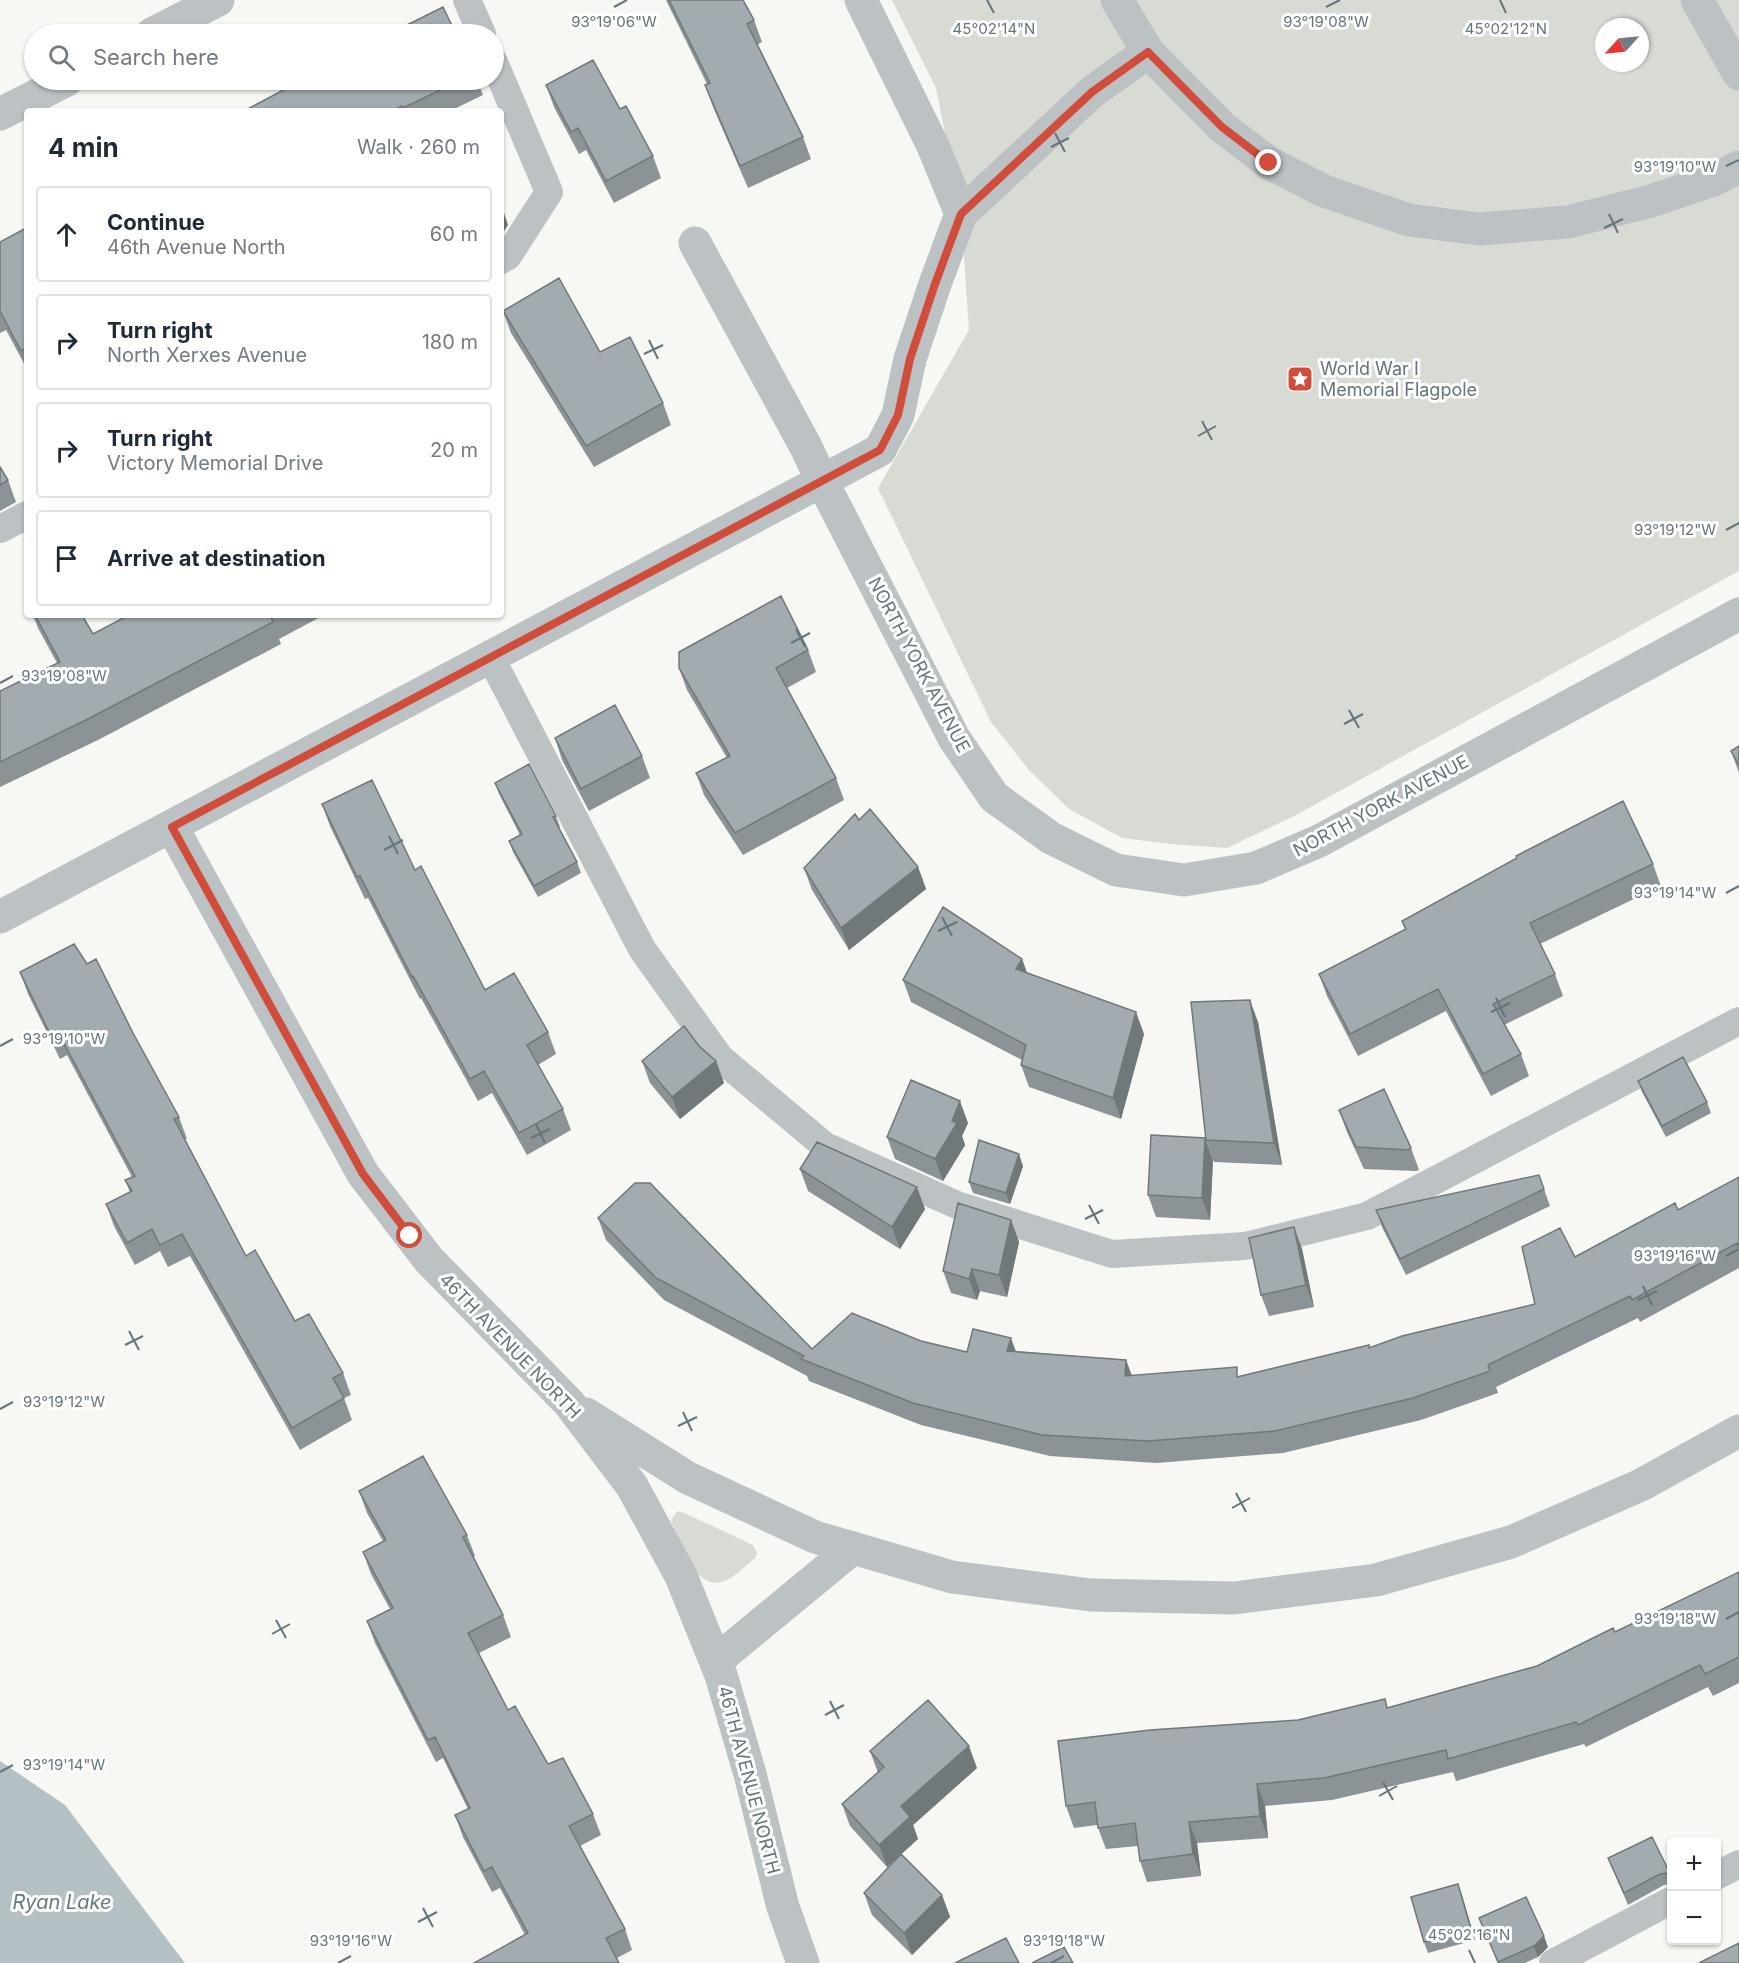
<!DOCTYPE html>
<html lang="en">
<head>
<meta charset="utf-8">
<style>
  :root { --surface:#fff; --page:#f2f2f3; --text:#1f2937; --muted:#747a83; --line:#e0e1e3 }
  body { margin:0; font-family:Inter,sans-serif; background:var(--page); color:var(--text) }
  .controls { position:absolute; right:18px; bottom:18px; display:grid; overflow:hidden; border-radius:6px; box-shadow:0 2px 4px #0004 }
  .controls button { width:54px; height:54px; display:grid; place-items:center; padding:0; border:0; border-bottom:2px solid var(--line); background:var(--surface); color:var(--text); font:30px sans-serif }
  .compass { position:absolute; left:1595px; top:18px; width:54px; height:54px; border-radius:50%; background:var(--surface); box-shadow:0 2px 4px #0004; rotate:243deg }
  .stop { position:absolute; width:18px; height:18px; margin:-14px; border:4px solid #d04c3b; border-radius:50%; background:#fff }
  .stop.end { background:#d04c3b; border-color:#fff; box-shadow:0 2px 6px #0008 }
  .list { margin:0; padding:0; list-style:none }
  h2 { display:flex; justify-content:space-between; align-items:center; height:78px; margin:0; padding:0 24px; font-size:26px }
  h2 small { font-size:20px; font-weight:400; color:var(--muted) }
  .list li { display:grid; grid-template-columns:39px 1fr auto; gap:18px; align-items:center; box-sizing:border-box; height:96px; margin:0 12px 12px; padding:0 12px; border:2px solid var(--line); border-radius:6px }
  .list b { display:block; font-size:22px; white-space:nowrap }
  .list p { margin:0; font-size:20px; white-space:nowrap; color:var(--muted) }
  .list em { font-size:20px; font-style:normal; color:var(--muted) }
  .icon { flex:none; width:33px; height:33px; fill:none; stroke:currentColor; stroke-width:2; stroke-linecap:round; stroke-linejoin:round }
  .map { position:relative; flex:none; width:1739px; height:1963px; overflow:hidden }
  .search { position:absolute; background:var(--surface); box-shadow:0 2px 4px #0004; left:24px; top:24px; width:480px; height:66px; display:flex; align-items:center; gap:15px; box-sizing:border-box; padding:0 21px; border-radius:33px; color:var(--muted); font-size:22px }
  .panel { position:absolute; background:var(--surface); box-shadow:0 2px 4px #0004; left:24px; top:108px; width:480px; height:510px; border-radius:6px }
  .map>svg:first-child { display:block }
  .green { fill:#d7dbd4; fill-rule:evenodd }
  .water { fill:#b4c0c3 }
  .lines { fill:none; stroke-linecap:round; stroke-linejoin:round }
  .service { stroke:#bcc1c4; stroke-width:28 }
  .minor { stroke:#bcc1c4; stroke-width:33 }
  .tertiary { stroke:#bcc1c4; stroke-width:33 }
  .wall { fill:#8b9396 }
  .shaded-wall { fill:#71787a }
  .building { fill:#a2abaf; stroke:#71787a; stroke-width:1.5 }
  .route { stroke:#d04c3b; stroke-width:8 }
  .ticks { fill:none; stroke:#65757c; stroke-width:2 }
  .labels { text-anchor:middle; stroke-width:6; stroke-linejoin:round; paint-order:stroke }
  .poi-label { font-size:18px; fill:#65757c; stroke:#fff; text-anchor:start }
  .street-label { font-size:18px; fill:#65757c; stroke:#fff }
  .water-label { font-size:20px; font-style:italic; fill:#657a7e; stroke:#fff }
  .ticks-label { font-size:15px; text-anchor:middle; fill:#65757c; stroke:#fff; stroke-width:6; stroke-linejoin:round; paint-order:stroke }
</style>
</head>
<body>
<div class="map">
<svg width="1739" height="1963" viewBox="0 0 1739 1963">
  <rect width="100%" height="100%" fill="#f7f7f4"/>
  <path class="green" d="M 892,0 L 1739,0 L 1739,571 L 1296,815 L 1227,848 L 1171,844 L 1122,838 L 1069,809 L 1029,770 L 991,722 L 878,488 L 969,330 L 961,214 L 936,88 ZM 1604,27 L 1640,27 L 1640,63 L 1604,63 Z
    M 680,1511 L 753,1545 L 757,1553 L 755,1558 C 737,1573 719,1596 697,1573 L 672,1524 L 671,1520 L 677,1512 Z"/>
  <path class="water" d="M 0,1761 L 65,1805 L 185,1963 L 0,1963 Z"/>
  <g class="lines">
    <path class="service" d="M 467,0 L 482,34
      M 494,62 L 549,192 L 508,256 L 501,260
      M 0,529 L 27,515
      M 491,658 L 642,949 L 720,1058 L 825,1146 L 957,1205 L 1112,1254 L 1245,1246 L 1367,1216 L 1739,1021
      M 1716,1876 L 1739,1864
      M 1553,1963 L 1672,1900"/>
    <path class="minor" d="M 861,0 L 933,146 L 961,214
      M 152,34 L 218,0
      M 0,114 L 67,80
      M 695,243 L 806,447 L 822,481 L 954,738 L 994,797 L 1051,838 L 1116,870 L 1184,880 L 1256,868 L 1319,841 L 1739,614
      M 172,827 L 363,1174 L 429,1260 L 569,1403 L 632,1486 L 681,1576 L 721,1675 L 750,1774 L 783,1907 L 803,1963
      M 0,917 L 880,450 L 898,415 L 910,359 L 935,284 L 961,214 L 1092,92 L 1148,52
      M 586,1414 L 688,1478 L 815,1537 L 952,1577 L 1091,1595 L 1234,1598 L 1376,1580 L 1511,1542 L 1641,1485 L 1739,1431
      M 716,1661 L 853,1548"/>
    <path class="tertiary" d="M 1117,0 L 1148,52 L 1222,127 L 1269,163 L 1324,191 L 1409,220 L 1479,229 L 1568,222 L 1651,201 L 1713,180 L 1739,167
      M 1697,0 L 1739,74"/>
  </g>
  <path class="wall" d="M 666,0 L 743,0 L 754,20 L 762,42 L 757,45 L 803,137 L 811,159 L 748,188 L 713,107 L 705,85 L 707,84 Z
    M 300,80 L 477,80 L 483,95 L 450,111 L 244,111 L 291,86 Z
    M 546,85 L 620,109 L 653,156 L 661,178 L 614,203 L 586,150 L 579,154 L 554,107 Z
    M 27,229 L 27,369 L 6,330 L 0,333 L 0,242 Z
    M 503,311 L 600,352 L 663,403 L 671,425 L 594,467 L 511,333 Z
    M 0,467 L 8,480 L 16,502 L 0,511 Z
    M 33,615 L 82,615 L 93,634 L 129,615 L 324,615 L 279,639 L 281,644 L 98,740 L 0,787 L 0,691 L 57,663 L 38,628 Z
    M 808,650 L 816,672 L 787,688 L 836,778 L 844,800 L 743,855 L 704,795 L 696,773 L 727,758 L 687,690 L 679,668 Z
    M 555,738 L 642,756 L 650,778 L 589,811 L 562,760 Z
    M 1739,746 L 1739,773 L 1731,751 Z
    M 495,783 L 556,816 L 560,827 L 559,828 L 577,862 L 581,873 L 538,897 L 513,852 L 509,841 L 520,835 L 499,794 Z
    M 322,804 L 415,870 L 485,990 L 548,1032 L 556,1054 L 538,1065 L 563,1109 L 571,1130 L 527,1155 L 492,1093 L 478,1101 L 421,998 L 420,999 L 368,898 L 365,899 L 330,826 Z
    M 859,820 L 918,867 L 926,889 L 849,950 L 812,890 L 804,868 Z
    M 1653,864 L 1661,886 L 1540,944 L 1555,974 L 1563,996 L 1504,1025 L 1521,1054 L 1529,1076 L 1491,1096 L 1446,1011 L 1358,1056 L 1327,996 L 1319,974 L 1405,930 L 1402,921 Z
    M 1022,959 L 1027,973 L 1144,1034 L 1121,1119 L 1029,1087 L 1021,1065 L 1022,1060 L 911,1002 L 903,980 Z
    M 20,972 L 133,1033 L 179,1117 L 187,1139 L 185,1139 L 246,1256 L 295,1321 L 343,1373 L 351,1395 L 344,1398 L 352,1420 L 300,1450 L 190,1256 L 168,1267 L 160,1251 L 135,1265 L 114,1226 L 106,1204 L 130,1192 L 125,1180 L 132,1177 L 67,1055 L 60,1059 L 28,994 Z
    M 1258,1022 L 1282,1165 L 1214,1162 L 1206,1140 Z
    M 699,1046 L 716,1061 L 724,1083 L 680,1119 L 650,1083 L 642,1061 Z
    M 1638,1081 L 1707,1102 L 1711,1113 L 1666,1137 L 1642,1092 Z
    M 1339,1110 L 1411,1148 L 1419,1170 L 1416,1171 L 1364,1169 L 1347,1132 Z
    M 968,1123 L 962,1136 L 965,1145 L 943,1181 L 895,1159 L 887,1137 Z
    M 1205,1138 L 1213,1160 L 1210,1220 L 1156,1217 L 1148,1195 Z
    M 1023,1166 L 1010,1204 L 973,1193 L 969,1182 Z
    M 800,1169 L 925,1209 L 900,1249 L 808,1191 Z
    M 1539,1175 L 1550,1206 L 1406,1275 L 1382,1227 L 1376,1210 Z
    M 1739,1177 L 1739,1268 L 1640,1322 L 1638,1318 L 1496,1387 L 1498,1393 L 1421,1420 L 1283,1453 L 1156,1463 L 1050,1456 L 921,1425 L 809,1381 L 807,1376 L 664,1300 L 606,1240 L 598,1218 L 812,1349 L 921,1341 L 967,1352 L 1015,1351 L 1126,1360 L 1132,1376 L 1240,1376 L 1370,1348 L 1535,1304 L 1575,1257 L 1678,1210 Z
    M 1011,1220 L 1019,1242 L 1007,1297 L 980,1291 L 977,1300 L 951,1293 L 943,1271 Z
    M 1294,1227 L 1302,1249 L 1314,1307 L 1269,1316 L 1261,1295 Z
    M 359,1491 L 467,1535 L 475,1556 L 473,1557 L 503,1615 L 511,1637 L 479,1653 L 508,1710 L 548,1764 L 593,1814 L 601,1835 L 580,1846 L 625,1929 L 632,1950 L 617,1958 L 525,1935 L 500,1888 L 492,1892 L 463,1837 L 455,1815 L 468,1809 L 443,1758 L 436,1762 L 375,1643 L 367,1621 L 390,1609 L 371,1574 L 363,1552 L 383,1541 L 367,1513 Z
    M 1739,1572 L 1739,1683 L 1713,1696 L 1708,1687 L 1586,1747 L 1584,1744 L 1456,1781 L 1453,1772 L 1332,1800 L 1265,1806 L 1268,1838 L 1197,1843 L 1201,1876 L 1147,1882 L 1140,1861 L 1138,1846 L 1106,1849 L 1097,1825 L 1074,1828 L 1066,1806 L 1298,1720 L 1389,1708 L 1537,1666 L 1615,1632 Z
    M 870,1751 L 977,1768 L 913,1825 L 918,1839 L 887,1867 L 850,1826 L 842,1804 L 878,1773 Z
    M 1608,1858 L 1670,1873 L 1671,1878 L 1671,1884 L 1664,1885 L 1628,1905 Z
    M 1458,1884 L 1475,1940 L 1428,1953 L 1424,1942 Z
    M 864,1893 L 942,1895 L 950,1917 L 912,1955 L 872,1915 Z
    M 1479,1918 L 1548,1947 L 1538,1957 L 1525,1963 L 1498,1963 Z"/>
  <path class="shaded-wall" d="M 502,207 L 508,225 L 501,236 L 501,209 Z
    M 918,867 L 926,889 L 849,950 L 841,928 Z
    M 1022,959 L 1030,981 L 1016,969 Z
    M 1250,1000 L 1258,1022 L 1282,1165 L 1274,1143 Z
    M 1136,1012 L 1144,1034 L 1121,1119 L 1113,1098 Z
    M 716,1061 L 724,1083 L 680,1119 L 672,1097 Z
    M 960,1101 L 968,1123 L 962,1136 L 965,1145 L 943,1181 L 935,1159 Z
    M 1205,1138 L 1213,1160 L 1210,1220 L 1202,1198 Z
    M 1019,1154 L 1023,1166 L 1010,1204 L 1006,1193 Z
    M 917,1187 L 925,1209 L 900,1249 L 892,1227 Z
    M 1011,1220 L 1019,1242 L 1007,1297 L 999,1275 Z
    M 1294,1227 L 1302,1249 L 1314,1307 L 1306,1285 Z
    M 972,1269 L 980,1291 L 977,1300 L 969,1279 Z
    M 1011,1338 L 1019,1360 L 1007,1351 Z
    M 1126,1360 L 1134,1382 L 1125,1376 Z
    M 969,1746 L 977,1768 L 913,1825 L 918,1839 L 887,1867 L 879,1845 L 901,1806 Z
    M 1257,1784 L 1265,1806 L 1268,1838 L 1260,1816 Z
    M 1189,1822 L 1197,1843 L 1201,1876 L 1193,1854 Z
    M 1458,1884 L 1462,1895 L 1475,1940 L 1471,1929 Z
    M 942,1895 L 950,1917 L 912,1955 L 904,1933 Z
    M 1544,1936 L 1548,1947 L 1538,1957 L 1534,1946 Z"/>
  <path class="building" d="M 669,0 L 743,0 L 754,20 L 747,24 L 803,137 L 740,166 L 705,85 L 710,83 Z
    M 443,7 L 456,34 L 389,34 Z
    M 593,60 L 620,109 L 626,106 L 653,156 L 606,181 L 578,128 L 571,132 L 546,85 Z
    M 300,80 L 461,80 L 403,108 L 402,106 L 392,111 L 244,111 L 291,86 L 290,85 Z
    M 26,228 L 27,347 L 21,351 L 0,311 L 0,242 Z
    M 559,278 L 600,352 L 630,337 L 663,403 L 586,446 L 503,311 Z
    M 0,467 L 8,480 L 0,485 Z
    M 781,596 L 808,650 L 776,668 L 836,778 L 735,833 L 696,773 L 730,756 L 679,668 L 679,652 Z
    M 35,615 L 82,615 L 93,634 L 129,615 L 275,615 L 271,617 L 273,622 L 90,718 L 0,762 L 0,691 L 60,662 Z
    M 615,705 L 642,756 L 581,789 L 555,738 Z
    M 1739,746 L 1739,765 L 1731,751 Z
    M 529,764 L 556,816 L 553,817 L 577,862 L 534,886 L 509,841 L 522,834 L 495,783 Z
    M 372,780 L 415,870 L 421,866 L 485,990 L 514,973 L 548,1032 L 527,1045 L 563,1109 L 519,1133 L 484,1071 L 470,1079 L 413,976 L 412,977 L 360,876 L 357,877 L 322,804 Z
    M 1623,801 L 1653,864 L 1530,923 L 1555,974 L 1493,1004 L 1521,1054 L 1483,1074 L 1438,989 L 1350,1034 L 1319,974 L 1406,929 L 1402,921 L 1517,858 L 1516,856 Z
    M 870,809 L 918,867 L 841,928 L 804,868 L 855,814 L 859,820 Z
    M 943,907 L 1022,959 L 1016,969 L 1136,1012 L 1113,1098 L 1021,1065 L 1026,1045 L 903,980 Z
    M 74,944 L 87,964 L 96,959 L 133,1033 L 179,1117 L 174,1119 L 246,1256 L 255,1250 L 295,1321 L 309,1314 L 343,1373 L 333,1378 L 344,1398 L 292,1428 L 182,1234 L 160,1245 L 152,1229 L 127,1243 L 106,1204 L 132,1191 L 125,1180 L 135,1176 L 59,1034 L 52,1038 L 20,972 Z
    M 1250,1000 L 1274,1143 L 1206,1140 L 1191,1002 Z
    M 684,1026 L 699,1046 L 716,1061 L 672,1097 L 642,1061 Z
    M 1683,1057 L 1707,1102 L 1662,1126 L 1638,1081 Z
    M 911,1080 L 960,1101 L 952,1121 L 957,1123 L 935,1159 L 887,1137 Z
    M 1384,1089 L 1411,1148 L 1408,1150 L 1356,1147 L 1339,1110 Z
    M 1151,1135 L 1205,1138 L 1202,1198 L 1148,1195 Z
    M 979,1140 L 1019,1154 L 1006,1193 L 969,1182 Z
    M 817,1142 L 917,1187 L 892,1227 L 800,1169 Z
    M 1539,1175 L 1544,1189 L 1400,1259 L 1376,1210 Z
    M 1739,1177 L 1739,1248 L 1737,1243 L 1632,1300 L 1630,1296 L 1488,1365 L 1490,1371 L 1413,1398 L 1275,1431 L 1148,1441 L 1042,1435 L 913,1403 L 801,1359 L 804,1356 L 656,1278 L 598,1218 L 635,1183 L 650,1183 L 812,1349 L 852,1313 L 921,1341 L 967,1352 L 973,1329 L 1011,1338 L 1007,1351 L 1126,1360 L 1125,1376 L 1237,1367 L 1237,1377 L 1369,1345 L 1369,1348 L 1402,1336 L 1535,1304 L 1522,1247 L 1560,1228 L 1575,1257 L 1675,1203 L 1678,1210 Z
    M 958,1203 L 1011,1220 L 999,1275 L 972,1269 L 969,1279 L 943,1271 Z
    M 1294,1227 L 1306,1285 L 1261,1295 L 1249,1238 Z
    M 423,1456 L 467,1535 L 463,1537 L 503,1615 L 468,1633 L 508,1710 L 515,1706 L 548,1764 L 563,1758 L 593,1814 L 569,1826 L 625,1929 L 606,1938 L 619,1963 L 474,1963 L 528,1933 L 492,1867 L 484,1871 L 455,1815 L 470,1808 L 435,1737 L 428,1740 L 367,1621 L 393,1608 L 363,1552 L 386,1540 L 359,1491 Z
    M 1739,1572 L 1739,1657 L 1705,1674 L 1700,1665 L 1578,1725 L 1576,1722 L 1448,1759 L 1446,1750 L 1324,1778 L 1257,1784 L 1260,1816 L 1189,1822 L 1193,1854 L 1140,1861 L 1135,1823 L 1098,1828 L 1095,1802 L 1066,1806 L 1058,1741 L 1150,1730 L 1298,1720 L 1385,1699 L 1387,1708 L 1537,1666 L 1613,1628 L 1615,1632 Z
    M 928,1700 L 969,1746 L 901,1806 L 910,1817 L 879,1845 L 842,1804 L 884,1767 L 870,1751 Z
    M 1652,1837 L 1670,1873 L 1660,1874 L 1624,1893 L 1608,1858 Z
    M 901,1854 L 942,1895 L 904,1933 L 864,1893 Z
    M 1458,1884 L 1471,1929 L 1424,1942 L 1411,1897 Z
    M 1526,1897 L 1544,1936 L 1534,1946 L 1498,1962 L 1479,1918 Z
    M 1006,1938 L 1019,1963 L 955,1963 Z
    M 1739,1943 L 1739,1963 L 1699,1963 Z
    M 1064,1947 L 1073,1963 L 1032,1963 Z"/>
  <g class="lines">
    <path class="route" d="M 410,1236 L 363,1174 L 172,827 L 880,450 L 898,415 L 910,359 L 935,284 L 961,214 L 1092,92 L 1148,52 L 1222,127 L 1269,163"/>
  </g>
  <path class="ticks" d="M 987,0 L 994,13M 1500,0 L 1506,13M 614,7 L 627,0M 1326,7 L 1340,0M 1055,133 L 1065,152M 1051,147 L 1069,138M 1726,166 L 1739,160M 1609,214 L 1618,233M 1604,228 L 1623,219M 649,340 L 658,359M 644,354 L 663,345M 1202,421 L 1212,440M 1198,436 L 1216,426M 1726,530 L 1739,523M 796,629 L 805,647M 791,643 L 810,633M 0,683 L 13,676M 1349,710 L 1359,728M 1344,724 L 1363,714M 389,836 L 398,854M 384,850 L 403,840M 1726,893 L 1739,886M 942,917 L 952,936M 938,931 L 957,922M 1496,998 L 1505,1017M 1491,1012 L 1510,1003M 0,1046 L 13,1039M 536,1124 L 545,1143M 531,1138 L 550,1129M 1089,1205 L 1099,1224M 1085,1219 L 1103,1210M 1726,1256 L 1739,1249M 1643,1286 L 1652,1305M 1638,1300 L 1657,1291M 129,1331 L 139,1350M 125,1345 L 143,1336M 0,1409 L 13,1402M 683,1412 L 692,1431M 678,1426 L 697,1417M 1236,1493 L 1246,1512M 1232,1508 L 1250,1498M 1726,1619 L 1739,1612M 276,1620 L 286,1638M 272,1634 L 290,1624M 830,1701 L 839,1719M 825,1715 L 844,1705M 0,1772 L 13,1765M 1383,1782 L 1393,1800M 1379,1796 L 1397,1786M 423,1908 L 433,1927M 418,1922 L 437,1912M 1469,1950 L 1475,1963M 338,1963 L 351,1956M 1051,1963 L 1064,1956"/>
  <defs>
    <g id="sight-square" transform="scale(1.35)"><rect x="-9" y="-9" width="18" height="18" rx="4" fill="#d04c3b" stroke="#fff"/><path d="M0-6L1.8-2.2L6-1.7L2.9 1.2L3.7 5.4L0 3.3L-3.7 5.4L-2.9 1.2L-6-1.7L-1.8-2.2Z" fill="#fff"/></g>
  </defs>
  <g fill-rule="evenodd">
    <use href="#sight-square" x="1300" y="379"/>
  </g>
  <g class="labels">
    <g class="poi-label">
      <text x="1320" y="375">World War Ⅰ<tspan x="1320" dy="21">Memorial Flagpole</tspan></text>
    </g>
    <g class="street-label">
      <text transform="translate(919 665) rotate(62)" y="6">NORTH YORK AVENUE</text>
      <text transform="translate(1381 806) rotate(-28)" y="6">NORTH YORK AVENUE</text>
      <text transform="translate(510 1346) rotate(46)" y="6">46TH AVENUE NORTH</text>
      <text transform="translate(749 1780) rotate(75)" y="6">46TH AVENUE NORTH</text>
    </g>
    <g class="water-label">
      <text x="62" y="1909">Ryan Lake</text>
    </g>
  </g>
  <g class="ticks-label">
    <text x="614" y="27">93°19'06"W</text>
    <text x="1326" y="27">93°19'08"W</text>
    <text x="994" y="34">45°02'14"N</text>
    <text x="1506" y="34">45°02'12"N</text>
    <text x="1675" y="172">93°19'10"W</text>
    <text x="1675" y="535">93°19'12"W</text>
    <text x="64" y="681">93°19'08"W</text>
    <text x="1675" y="898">93°19'14"W</text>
    <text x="64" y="1044">93°19'10"W</text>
    <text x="1675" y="1261">93°19'16"W</text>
    <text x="64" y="1407">93°19'12"W</text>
    <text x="1675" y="1624">93°19'18"W</text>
    <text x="64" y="1770">93°19'14"W</text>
    <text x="1469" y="1940">45°02'16"N</text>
    <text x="351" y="1946">93°19'16"W</text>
    <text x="1064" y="1946">93°19'18"W</text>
  </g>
</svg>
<div class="controls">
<button>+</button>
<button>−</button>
</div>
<svg class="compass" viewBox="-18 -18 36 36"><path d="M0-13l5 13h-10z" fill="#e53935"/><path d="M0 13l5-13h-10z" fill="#747a83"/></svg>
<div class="stop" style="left:410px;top:1236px"></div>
<div class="stop end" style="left:1269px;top:163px"></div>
<div class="search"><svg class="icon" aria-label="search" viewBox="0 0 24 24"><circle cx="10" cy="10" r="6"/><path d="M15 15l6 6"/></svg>Search here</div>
<section class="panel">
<h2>4 min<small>Walk · 260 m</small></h2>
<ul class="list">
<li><svg class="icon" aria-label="ahead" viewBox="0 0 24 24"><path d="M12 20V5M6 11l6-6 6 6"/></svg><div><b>Continue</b><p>46th Avenue North</p></div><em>60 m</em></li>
<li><svg class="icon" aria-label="right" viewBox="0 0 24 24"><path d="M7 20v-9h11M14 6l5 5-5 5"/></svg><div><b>Turn right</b><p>North Xerxes Avenue</p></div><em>180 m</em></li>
<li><svg class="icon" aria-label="right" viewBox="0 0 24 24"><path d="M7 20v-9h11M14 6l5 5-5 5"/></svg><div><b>Turn right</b><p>Victory Memorial Drive</p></div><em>20 m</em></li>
<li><svg class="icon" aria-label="arrive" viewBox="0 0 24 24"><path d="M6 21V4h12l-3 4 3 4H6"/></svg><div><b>Arrive at destination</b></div></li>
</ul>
</section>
</div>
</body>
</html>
